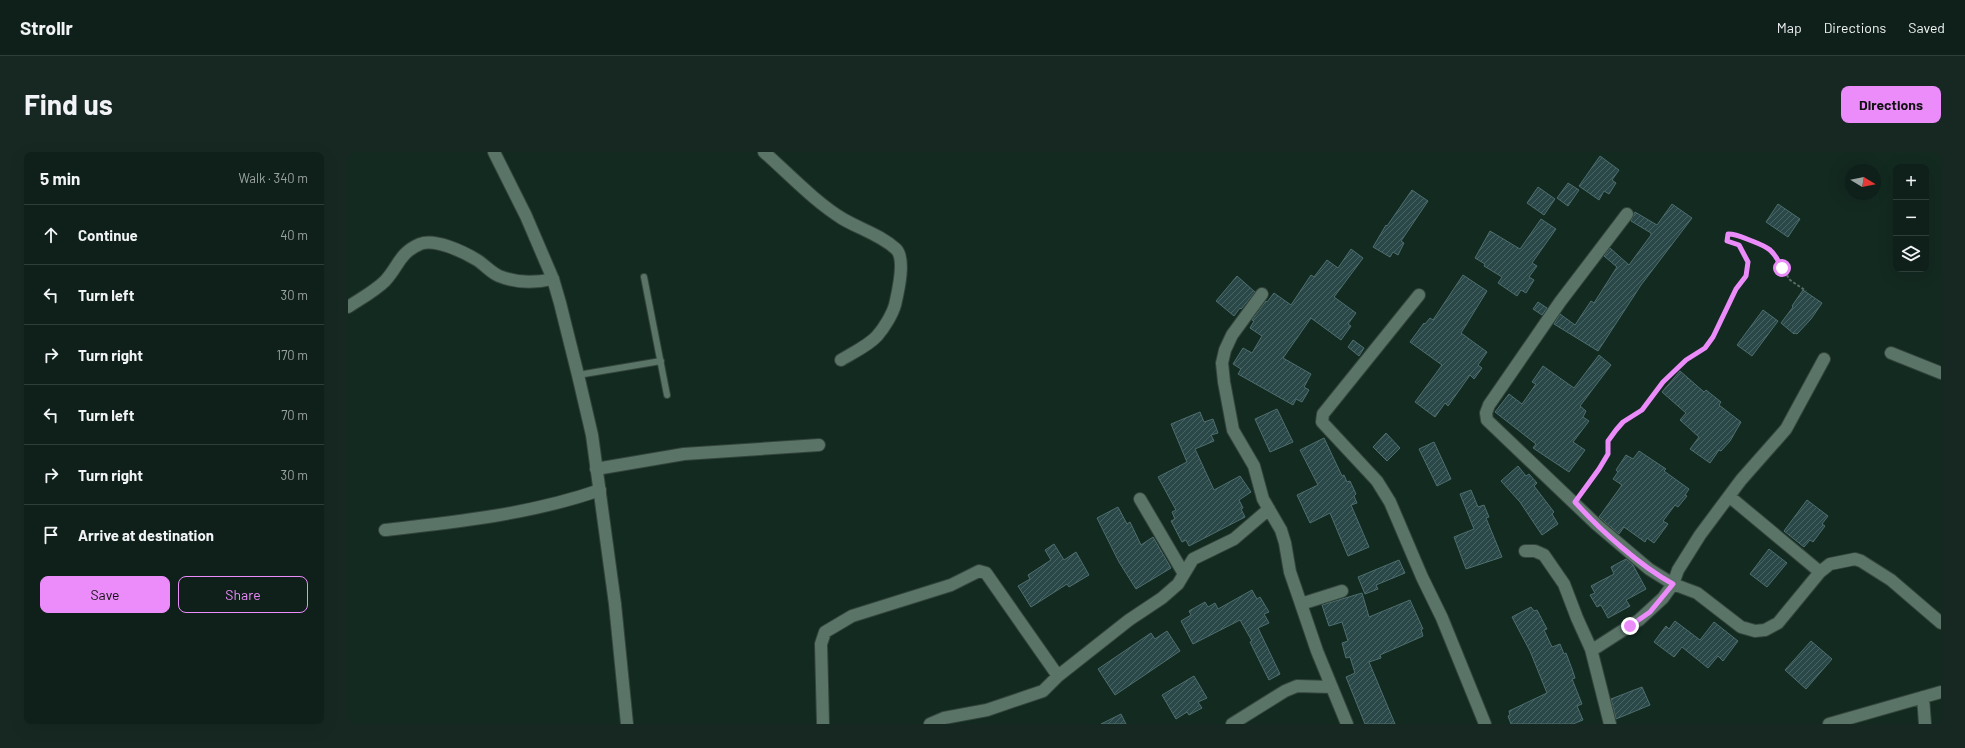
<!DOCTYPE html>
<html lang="en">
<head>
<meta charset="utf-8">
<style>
  :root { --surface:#0e2019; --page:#172822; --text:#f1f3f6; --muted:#9ba3a2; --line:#2e3e38; --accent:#ec8cfb }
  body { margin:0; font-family:Barlow,sans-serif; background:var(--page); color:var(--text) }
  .controls { position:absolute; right:12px; top:12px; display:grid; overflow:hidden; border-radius:8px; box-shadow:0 4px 16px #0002 }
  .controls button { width:36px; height:36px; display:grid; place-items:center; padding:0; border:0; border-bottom:1px solid var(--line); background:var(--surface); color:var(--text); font:20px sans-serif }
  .compass { position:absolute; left:1497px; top:12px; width:36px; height:36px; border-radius:50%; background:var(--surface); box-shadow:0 4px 16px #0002; rotate:100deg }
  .stop { position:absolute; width:12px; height:12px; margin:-9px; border:3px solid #ec8cfb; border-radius:50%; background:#fff }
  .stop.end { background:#ec8cfb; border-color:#fff; box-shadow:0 1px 4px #0008 }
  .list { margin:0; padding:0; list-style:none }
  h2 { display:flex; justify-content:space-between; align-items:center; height:52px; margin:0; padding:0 16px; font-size:17px }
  h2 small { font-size:13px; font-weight:400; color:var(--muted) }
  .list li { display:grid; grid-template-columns:26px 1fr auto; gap:12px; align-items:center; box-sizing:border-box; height:60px; padding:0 16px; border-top:1px solid var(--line) }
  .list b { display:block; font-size:15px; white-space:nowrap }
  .list em { font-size:13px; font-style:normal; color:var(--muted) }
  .actions { display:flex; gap:8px; padding:12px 16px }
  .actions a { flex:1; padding:9px 0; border:1px solid var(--accent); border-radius:8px; text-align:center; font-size:14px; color:var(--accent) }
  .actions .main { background:var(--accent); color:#111 }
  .icon { flex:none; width:22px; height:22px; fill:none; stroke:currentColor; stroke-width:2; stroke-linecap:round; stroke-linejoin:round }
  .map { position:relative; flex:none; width:1593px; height:572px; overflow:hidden; border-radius:8px }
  header { display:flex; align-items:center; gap:24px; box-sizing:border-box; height:56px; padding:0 20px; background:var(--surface); border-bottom:1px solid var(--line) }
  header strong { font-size:19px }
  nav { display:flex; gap:22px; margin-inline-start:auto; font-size:14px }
  .intro { display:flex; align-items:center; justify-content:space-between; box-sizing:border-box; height:96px; padding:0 24px }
  h1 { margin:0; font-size:28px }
  .button { padding:10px 18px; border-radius:8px; background:var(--accent); color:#111; font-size:14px; font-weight:700 }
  main { display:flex; gap:24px; padding:0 24px }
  aside { flex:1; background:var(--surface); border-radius:8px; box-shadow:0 4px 16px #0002 }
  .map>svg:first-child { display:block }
  .building { fill:url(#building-hatch); stroke:#4f6e6e }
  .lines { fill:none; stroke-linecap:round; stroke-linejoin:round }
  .lane-casing { stroke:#33453c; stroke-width:8 }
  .street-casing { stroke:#33453c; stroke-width:14 }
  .secondary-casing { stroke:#33453c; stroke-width:14 }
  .path { stroke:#586c64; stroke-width:2; stroke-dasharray:3 2; stroke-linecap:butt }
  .lane { stroke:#5a7468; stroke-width:6 }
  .street { stroke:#5a7468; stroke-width:12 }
  .secondary { stroke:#5a7468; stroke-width:12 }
  .route { stroke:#ec8cfb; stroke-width:5 }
</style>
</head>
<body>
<header>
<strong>Strollr</strong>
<nav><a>Map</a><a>Directions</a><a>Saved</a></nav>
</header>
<div class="intro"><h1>Find us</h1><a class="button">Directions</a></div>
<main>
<aside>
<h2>5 min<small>Walk · 340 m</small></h2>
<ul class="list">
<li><svg class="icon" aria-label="ahead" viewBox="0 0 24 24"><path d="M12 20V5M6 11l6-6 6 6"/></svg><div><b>Continue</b></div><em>40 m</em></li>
<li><svg class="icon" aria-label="left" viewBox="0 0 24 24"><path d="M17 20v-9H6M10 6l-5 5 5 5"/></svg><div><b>Turn left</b></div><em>30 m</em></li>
<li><svg class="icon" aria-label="right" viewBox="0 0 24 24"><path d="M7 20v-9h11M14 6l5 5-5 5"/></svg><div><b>Turn right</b></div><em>170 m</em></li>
<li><svg class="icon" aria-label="left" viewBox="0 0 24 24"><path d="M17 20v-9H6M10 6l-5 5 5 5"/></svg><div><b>Turn left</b></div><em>70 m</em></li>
<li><svg class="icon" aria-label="right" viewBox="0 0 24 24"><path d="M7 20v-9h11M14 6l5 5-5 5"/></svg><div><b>Turn right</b></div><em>30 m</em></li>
<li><svg class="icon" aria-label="arrive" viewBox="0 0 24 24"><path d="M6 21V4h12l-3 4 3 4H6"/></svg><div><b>Arrive at destination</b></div></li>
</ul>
<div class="actions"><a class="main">Save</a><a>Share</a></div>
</aside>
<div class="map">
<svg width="1593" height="572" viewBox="0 0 1593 572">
  <defs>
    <pattern id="building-hatch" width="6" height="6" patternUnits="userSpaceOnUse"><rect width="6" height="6" fill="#2b4849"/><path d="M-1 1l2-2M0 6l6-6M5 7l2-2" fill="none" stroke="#4a6364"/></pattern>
  </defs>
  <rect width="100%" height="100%" fill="#132a21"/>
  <path class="building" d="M 1252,4 L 1271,18 L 1264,28 L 1268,31 L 1261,42 L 1256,39 L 1251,48 L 1231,34 Z
    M 1220,31 L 1231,38 L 1220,54 L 1209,46 Z
    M 1190,35 L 1207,47 L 1196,63 L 1179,51 Z
    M 1064,38 L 1080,49 L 1053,89 L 1056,91 L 1050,103 L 1045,100 L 1042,105 L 1025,95 L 1038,73 L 1039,74 Z
    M 1324,52 L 1344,66 L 1293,133 L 1250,199 L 1206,172 L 1212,162 L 1227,173 L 1243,149 L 1246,151 L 1269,115 L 1256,104 L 1262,96 L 1281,113 L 1303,83 L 1303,81 L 1283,69 L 1287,60 L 1309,73 Z
    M 1430,52 L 1452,67 L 1440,85 L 1418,70 Z
    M 1193,67 L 1208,77 L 1184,111 L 1189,114 L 1181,125 L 1186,128 L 1178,141 L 1173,138 L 1169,144 L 1150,131 L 1154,125 L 1136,114 L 1137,112 L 1127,106 L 1142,79 L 1172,97 Z
    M 1003,97 L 1015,106 L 986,145 L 1008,161 L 1000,172 L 1003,174 L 993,188 L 963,166 L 935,206 L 963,222 L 956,235 L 961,238 L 954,250 L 948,247 L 945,253 L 890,222 L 893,217 L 885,212 L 895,196 L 904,201 L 914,184 L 902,176 L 906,169 L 904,168 L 918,149 L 919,150 L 926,141 L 943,153 L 963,123 L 966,125 L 979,108 L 990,116 Z
    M 1115,123 L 1139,139 L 1113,181 L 1139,200 L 1130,213 L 1134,216 L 1126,227 L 1122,223 L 1100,254 L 1097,251 L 1087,265 L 1067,250 L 1094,213 L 1062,190 L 1076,171 L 1077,172 L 1082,166 L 1085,168 Z
    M 889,124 L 907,140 L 893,157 L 892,156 L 886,164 L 868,149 Z
    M 1455,138 L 1474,151 L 1463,167 L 1449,182 L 1447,181 L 1446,182 L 1433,171 L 1445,155 L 1444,154 Z
    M 1190,150 L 1199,156 L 1194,163 L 1185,157 Z
    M 1415,158 L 1430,169 L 1404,204 L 1389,193 Z
    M 1005,188 L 1016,196 L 1011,204 L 1000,195 Z
    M 1251,203 L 1263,213 L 1232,254 L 1238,259 L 1235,265 L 1241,269 L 1225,290 L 1237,298 L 1221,320 L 1185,296 L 1188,292 L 1147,260 L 1161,242 L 1174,252 L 1188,232 L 1184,230 L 1195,214 L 1226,236 Z
    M 1332,219 L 1356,240 L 1358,238 L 1373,250 L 1371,253 L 1393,270 L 1382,289 L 1373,299 L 1371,298 L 1362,311 L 1342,297 L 1351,285 L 1332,268 L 1338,261 L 1314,240 Z
    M 929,257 L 945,290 L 922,300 L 907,267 Z
    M 852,260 L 856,270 L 865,267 L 870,281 L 863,283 L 866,289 L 847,297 L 866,338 L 892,324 L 903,340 L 891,348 L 895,356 L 893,357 L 897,365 L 841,394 L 838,388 L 834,390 L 823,369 L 827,367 L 824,360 L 828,358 L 810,325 L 839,310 L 823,272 Z
    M 1038,281 L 1052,296 L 1039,309 L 1025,295 Z
    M 976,286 L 994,324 L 996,323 L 999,330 L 1002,329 L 1008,342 L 1006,344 L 1009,351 L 1003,353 L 1021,395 L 1000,404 L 982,361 L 962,371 L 949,343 L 970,333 L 952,298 Z
    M 1086,290 L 1103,327 L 1089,334 L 1071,297 Z
    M 1291,299 L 1318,317 L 1316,319 L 1341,337 L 1337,343 L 1339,344 L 1330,355 L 1327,353 L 1315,369 L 1320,372 L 1306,391 L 1299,386 L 1297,390 L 1276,375 L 1271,382 L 1251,365 L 1274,333 L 1265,327 L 1270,320 L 1268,318 L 1278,303 L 1285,307 Z
    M 1170,314 L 1178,324 L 1181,322 L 1189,331 L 1186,334 L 1206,360 L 1204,362 L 1210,372 L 1194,383 L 1172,350 L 1153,329 Z
    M 1123,338 L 1130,355 L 1136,353 L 1141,365 L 1138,366 L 1154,405 L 1118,417 L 1106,385 L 1126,377 L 1112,342 Z
    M 1459,348 L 1480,364 L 1474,372 L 1477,374 L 1465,390 L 1462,388 L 1456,395 L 1436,379 Z
    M 770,355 L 779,372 L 782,370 L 793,393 L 805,385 L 823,416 L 788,437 L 771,410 L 749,366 Z
    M 706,392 L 716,408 L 728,400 L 741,423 L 721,435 L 719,432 L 683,455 L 670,434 L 682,427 L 680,423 L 703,408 L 697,398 Z
    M 1421,397 L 1439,411 L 1419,435 L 1402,422 Z
    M 1278,407 L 1285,413 L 1298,437 L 1278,448 L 1282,454 L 1260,466 L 1253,453 L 1249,455 L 1242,443 L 1247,441 L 1243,434 L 1266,422 L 1263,415 Z
    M 1051,408 L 1057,421 L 1028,433 L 1030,437 L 1017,442 L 1010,425 Z
    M 904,438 L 909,447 L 912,445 L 921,460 L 916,462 L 921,471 L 910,476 L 932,522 L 921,528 L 902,490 L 904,489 L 892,468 L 845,492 L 833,469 L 843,463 L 841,459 L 857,450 L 860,455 L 867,451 L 870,457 Z
    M 1014,441 L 1021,465 L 1062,448 L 1075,477 L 1073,477 L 1075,484 L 1032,503 L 1033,506 L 1021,510 L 1047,572 L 1017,572 L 998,525 L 1007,521 L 1002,505 L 998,506 L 994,491 L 1000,489 L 994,470 L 981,474 L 974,453 Z
    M 1183,455 L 1186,459 L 1189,458 L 1199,477 L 1196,478 L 1204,495 L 1212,492 L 1216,502 L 1218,501 L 1224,517 L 1227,526 L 1224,527 L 1234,552 L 1229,554 L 1235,568 L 1225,572 L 1163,572 L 1160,564 L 1162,563 L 1161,559 L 1199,541 L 1182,499 L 1164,465 Z
    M 1327,469 L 1352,488 L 1366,470 L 1390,489 L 1375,509 L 1370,504 L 1360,516 L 1334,495 L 1326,505 L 1306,490 L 1318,474 L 1321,477 Z
    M 819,479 L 832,499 L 767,543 L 750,517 L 803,481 L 807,487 Z
    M 1463,489 L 1484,507 L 1458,537 L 1437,518 Z
    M 846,524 L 859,546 L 850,550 L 854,556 L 841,563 L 839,560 L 828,567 L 814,543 Z
    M 1294,535 L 1302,553 L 1268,567 L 1263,547 Z
    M 773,562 L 778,572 L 753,572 Z"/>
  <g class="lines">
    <g class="lane-casing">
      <path id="lane" d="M 296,125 L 319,243
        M 230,223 L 313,209"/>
    </g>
    <g class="street-casing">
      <path id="street" d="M 416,0 C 441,22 467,50 495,67 C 512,77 533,83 548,97 C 558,107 550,140 547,153 C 544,163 536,176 529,184 C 520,194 504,201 493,208
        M 1279,62 L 1212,150 L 1141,253 L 1138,261 L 1139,268 L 1248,372 L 1301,417 L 1325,432 L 1349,441 L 1393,475 L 1407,479 L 1417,478 L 1430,471 L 1472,420 L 1482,412 L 1507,407 L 1513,409 L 1543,428 L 1593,471
        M 914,142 L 884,183 L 877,198 L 874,211 L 876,230 L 885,278 L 906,314 L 915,347 L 933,378 L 937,391 L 942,420 L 953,452 L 994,439
        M 1071,143 L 975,262 L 974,270 L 1029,329 L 1042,350 L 1074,425 L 1094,466 L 1137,572
        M 0,155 C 12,147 27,139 37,129 C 51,114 51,101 72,92 C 87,86 116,100 129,108 C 137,113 142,120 151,124 C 168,131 187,131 205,127
        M 1543,201 L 1593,221
        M 248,317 L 336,302 L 471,293
        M 1382,345 L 1472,420
        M 792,347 L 836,422
        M 37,378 C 109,370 183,362 252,338
        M 1177,399 L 1187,399 L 1196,403 L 1216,432 L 1229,466 L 1243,497 L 1262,572
        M 953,452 L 969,499 L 999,572
        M 1243,497 L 1249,495 L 1291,468 L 1315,446 L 1325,432 L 1330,418 L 1352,383 L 1393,328 L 1438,277 L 1476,207
        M 1575,545 L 1577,572
        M 475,572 L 473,492 L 477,480 L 504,464 L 603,433 L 631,419 L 638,421 L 710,524
        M 582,572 L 596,566 L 639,558 L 695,539 L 710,524 L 781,468 L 814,446 L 830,432 L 845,407 L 886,387 L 921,357
        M 884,572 L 937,539 L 949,534 L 984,535
        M 1481,572 L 1593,540"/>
    </g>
    <g class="secondary-casing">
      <path id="secondary" d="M 146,0 L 178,64 L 205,127 L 212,151 L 230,223 L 244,283 L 267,452 L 279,572"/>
    </g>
    <path class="path" d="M 1233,342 L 1260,302 L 1260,289 L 1268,278 L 1275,270 L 1294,258 L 1315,230 L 1338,208 L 1357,197 L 1365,185 L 1388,137 L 1398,124 L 1400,110 L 1391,93 L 1379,89 L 1380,82 L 1387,82 L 1414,92 L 1422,97 L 1442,128 L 1458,139"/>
    <use href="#lane" class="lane"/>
    <use href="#street" class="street"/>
    <use href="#secondary" class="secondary"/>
  </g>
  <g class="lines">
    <path class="route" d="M 1282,474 L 1302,460 L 1325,432 C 1292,414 1252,378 1227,350 L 1251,317 L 1260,302 L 1260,289 L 1268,278 L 1275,270 L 1294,258 L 1315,230 L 1338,208 L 1357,196 L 1365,185 L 1388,137 L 1398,124 L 1400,110 L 1391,93 L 1379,89 L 1380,82 C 1387,82 1392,84 1399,87 C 1419,95 1424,95 1434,116"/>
  </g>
</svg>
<div class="controls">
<button>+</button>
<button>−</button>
<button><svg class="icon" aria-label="layers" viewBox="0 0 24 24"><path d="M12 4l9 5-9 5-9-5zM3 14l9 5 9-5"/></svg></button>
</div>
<svg class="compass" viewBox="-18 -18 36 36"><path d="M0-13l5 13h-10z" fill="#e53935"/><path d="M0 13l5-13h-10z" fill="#9ba3a2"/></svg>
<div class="stop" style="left:1434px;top:116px"></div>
<div class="stop end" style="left:1282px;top:474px"></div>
</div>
</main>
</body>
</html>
